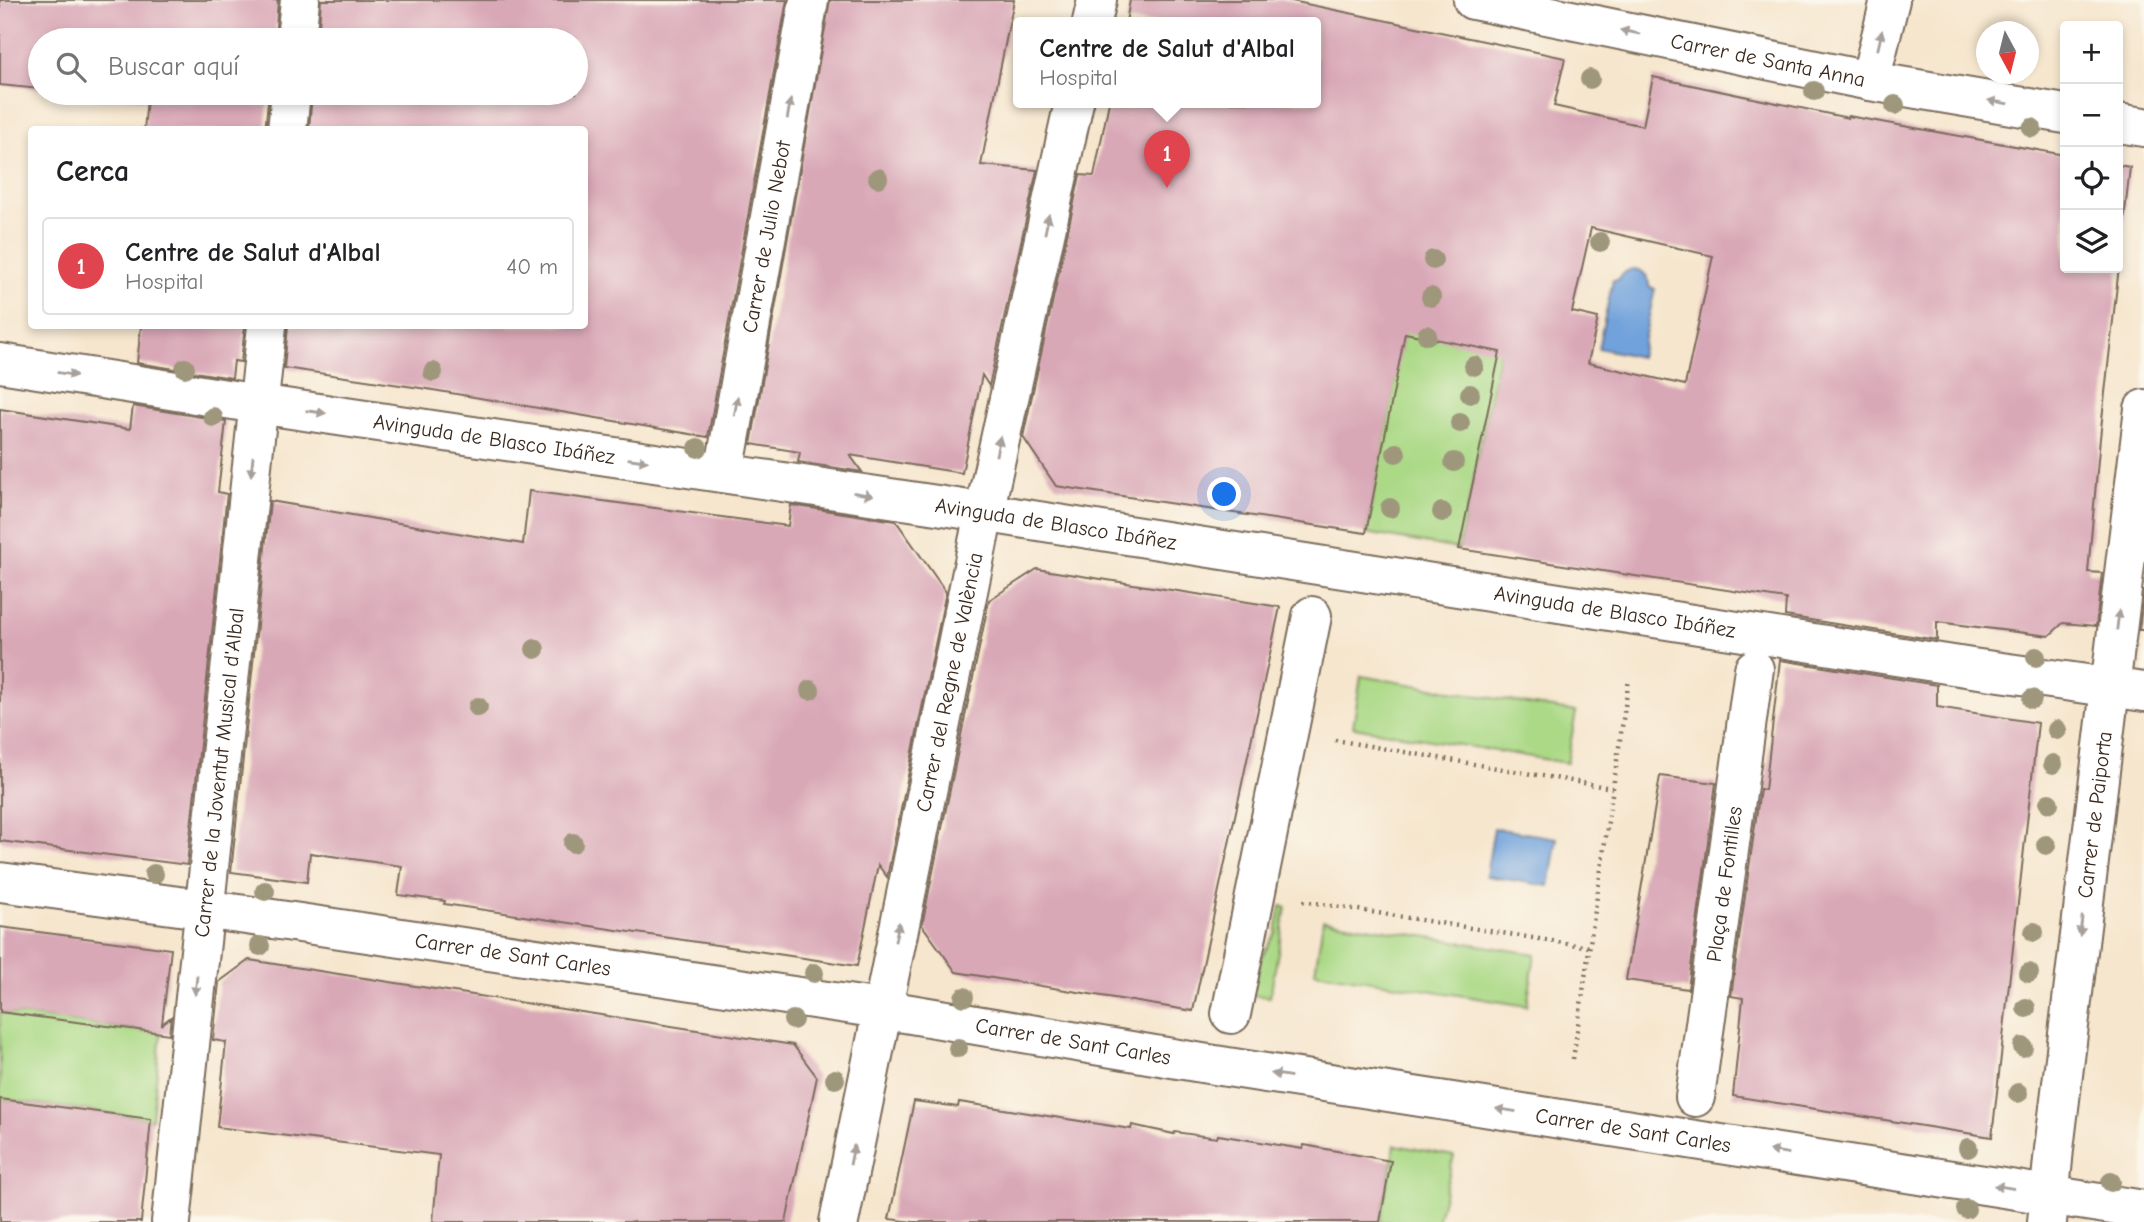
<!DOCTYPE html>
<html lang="es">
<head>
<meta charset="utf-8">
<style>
  :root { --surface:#fff; --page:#f6f6f6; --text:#202124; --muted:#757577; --line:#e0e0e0; --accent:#111827 }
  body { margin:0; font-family:"Comic Neue",sans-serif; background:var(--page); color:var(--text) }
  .controls { position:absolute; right:21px; top:21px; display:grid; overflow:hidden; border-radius:7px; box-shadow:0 4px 10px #0003 }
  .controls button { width:63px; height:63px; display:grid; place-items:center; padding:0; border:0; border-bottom:2px solid var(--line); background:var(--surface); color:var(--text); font:35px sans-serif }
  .compass { position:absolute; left:1976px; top:21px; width:63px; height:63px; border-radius:50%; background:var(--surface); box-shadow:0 4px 10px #0003; rotate:173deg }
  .you { position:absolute; left:1225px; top:495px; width:24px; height:24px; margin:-18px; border:5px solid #fff; border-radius:50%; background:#1a73e8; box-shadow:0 0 0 10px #1a73e833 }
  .badge { display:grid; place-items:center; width:46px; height:46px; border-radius:50%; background:var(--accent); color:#fff; font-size:23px; font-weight:700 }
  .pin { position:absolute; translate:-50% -58px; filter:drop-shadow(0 2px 4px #0008) }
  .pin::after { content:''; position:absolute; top:37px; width:24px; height:21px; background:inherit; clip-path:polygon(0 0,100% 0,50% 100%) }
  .popup { position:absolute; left:1013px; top:17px; width:308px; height:91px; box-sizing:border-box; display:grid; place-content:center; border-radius:7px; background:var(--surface); filter:drop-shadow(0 2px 5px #0005); font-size:23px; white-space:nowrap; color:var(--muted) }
  .popup b { font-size:26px; color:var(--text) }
  .popup::after { content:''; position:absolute; left:50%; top:100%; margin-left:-14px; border:14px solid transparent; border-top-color:var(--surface) }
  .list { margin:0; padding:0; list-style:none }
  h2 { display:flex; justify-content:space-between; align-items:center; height:91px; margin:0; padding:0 28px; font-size:30px }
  h2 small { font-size:23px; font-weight:400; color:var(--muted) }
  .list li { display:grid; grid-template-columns:46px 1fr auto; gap:21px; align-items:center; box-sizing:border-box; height:98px; margin:0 14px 14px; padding:0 14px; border:2px solid var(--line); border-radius:7px }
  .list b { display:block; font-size:26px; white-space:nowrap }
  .list p { margin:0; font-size:23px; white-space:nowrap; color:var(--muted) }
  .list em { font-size:23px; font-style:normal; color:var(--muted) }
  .icon { flex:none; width:38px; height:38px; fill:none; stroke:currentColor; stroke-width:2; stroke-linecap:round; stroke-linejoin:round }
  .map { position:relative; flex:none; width:2144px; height:1222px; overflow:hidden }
  .search { position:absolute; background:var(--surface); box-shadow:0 4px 10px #0003; left:28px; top:28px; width:560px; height:77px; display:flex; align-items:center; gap:18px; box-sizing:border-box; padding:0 24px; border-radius:38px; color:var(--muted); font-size:26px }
  .panel { position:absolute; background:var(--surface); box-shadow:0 4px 10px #0003; left:28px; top:126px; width:560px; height:203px; border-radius:7px }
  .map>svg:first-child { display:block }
  .green { fill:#abd986; stroke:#738252; stroke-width:2 }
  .water { fill:#71a2db; stroke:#56667c; stroke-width:2 }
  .building { fill:#d9a8b7; fill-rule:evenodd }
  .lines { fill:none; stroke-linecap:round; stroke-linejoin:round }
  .minor-casing { stroke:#7c6c5c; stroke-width:42 }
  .path { stroke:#7c6c5c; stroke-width:4.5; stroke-dasharray:2 5; stroke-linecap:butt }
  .minor { stroke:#fff; stroke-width:38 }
  .tree { fill:#9f977c }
  .oneway { fill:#a79f9a }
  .labels { text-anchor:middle; stroke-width:5; stroke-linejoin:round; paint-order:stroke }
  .street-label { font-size:21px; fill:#3b2a1e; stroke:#fbf7ec }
</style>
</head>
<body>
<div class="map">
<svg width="2144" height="1222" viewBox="0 0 2144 1222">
  <rect width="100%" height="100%" fill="#fbf7ec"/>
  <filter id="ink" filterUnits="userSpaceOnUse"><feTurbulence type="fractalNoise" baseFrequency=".0143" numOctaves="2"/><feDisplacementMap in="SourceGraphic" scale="14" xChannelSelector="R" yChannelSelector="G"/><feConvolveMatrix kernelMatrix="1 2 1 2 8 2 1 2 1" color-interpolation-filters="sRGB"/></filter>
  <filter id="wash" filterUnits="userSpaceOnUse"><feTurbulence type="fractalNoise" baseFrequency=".00686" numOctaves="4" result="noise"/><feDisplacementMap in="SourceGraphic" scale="28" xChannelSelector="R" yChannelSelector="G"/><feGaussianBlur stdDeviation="1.57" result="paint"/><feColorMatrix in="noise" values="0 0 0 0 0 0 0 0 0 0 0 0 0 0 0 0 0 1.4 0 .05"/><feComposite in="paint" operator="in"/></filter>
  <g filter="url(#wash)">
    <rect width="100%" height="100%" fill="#f6e6ce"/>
    <path class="green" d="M 1420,249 L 1500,352 L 1459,549 L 1366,533 Z
      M 1361,676 L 1576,712 L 1567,763 L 1353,727 Z
      M 1281,906 L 1286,907 L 1270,997 L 1251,995 L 1262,956 L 1276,933 Z
      M 1323,920 L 1535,954 L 1527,1006 L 1315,972 Z
      M 0,1012 L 161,1033 L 152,1119 L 0,1099 Z
      M 1395,1145 L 1454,1156 L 1437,1222 L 1380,1222 Z"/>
    <path class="water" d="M 1632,269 C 1643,269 1649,276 1649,287 L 1655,289 L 1640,357 L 1598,348 L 1613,280 L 1618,280 L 1623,273 Z
      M 1494,828 L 1557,838 L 1549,886 L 1486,876 Z"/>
    <g id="blocks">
      <path class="building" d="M 0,0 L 278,0 L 275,40 L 40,40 L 40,89 L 0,85 Z
        M 321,0 L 787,0 L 708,437 L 427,389 L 284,368 L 288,326 L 584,326 L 584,130 L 309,130 L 312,93 L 576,93 L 576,40 L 318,40 Z
        M 830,0 L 1014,0 L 981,165 L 1037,170 L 989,386 L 982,375 L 962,473 L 850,455 L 862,472 L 798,462 L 800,452 L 751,444 Z
        M 1130,0 L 1287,0 L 1565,58 L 1554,106 L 1643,126 L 1653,77 L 1848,118 L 1848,116 L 2065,155 L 2065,268 L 2118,268 L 2118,165 L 2130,167 L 2100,438 L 2088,572 L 2102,573 L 2096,626 L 2063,623 L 2049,636 L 1937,622 L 1937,640 L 1785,616 L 1786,599 L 1459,549 L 1500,352 L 1405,333 L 1366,533 L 1056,486 L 1023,437 L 1080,175 L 1094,176 L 1109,102 L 1316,102 L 1316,22 L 1126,22 ZM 1591,228 L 1713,256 L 1685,385 L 1588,363 L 1598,318 L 1572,312 Z
        M 74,93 L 269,93 L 265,130 L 144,130 L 147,99 Z
        M 141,326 L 245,326 L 241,362 L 234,361 L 232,378 L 137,363 Z
        M 133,406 L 226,421 L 218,492 L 227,494 L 187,865 L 0,841 L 0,409 L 130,429 Z
        M 529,491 L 788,526 L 791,505 L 896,521 L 946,592 L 887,877 L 878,865 L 857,966 L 444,904 L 445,901 L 398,895 L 402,866 L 310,853 L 307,882 L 231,872 L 270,501 L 523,544 Z
        M 1037,569 L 1280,607 L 1193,1011 L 956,972 L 922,925 L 989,600 Z
        M 2144,590 L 2144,630 L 2139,630 Z
        M 1780,660 L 1937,685 L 1937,707 L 2038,723 L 1992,1137 L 1733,1096 L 1743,998 L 1731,996 L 1760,789 L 1765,790 Z
        M 1660,776 L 1716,783 L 1688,989 L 1626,980 Z
        M 0,927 L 171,949 L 162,1024 L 171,1017 L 169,1034 L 0,1012 Z
        M 249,960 L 793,1045 L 817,1077 L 786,1222 L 433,1222 L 439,1155 L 217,1127 L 226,1042 L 213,1040 L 219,982 Z
        M 0,1099 L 151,1119 L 141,1222 L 0,1222 Z
        M 914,1101 L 958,1107 L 959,1102 L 1131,1129 L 1132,1125 L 1174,1134 L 1175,1132 L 1217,1138 L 1218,1135 L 1303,1149 L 1304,1145 L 1391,1161 L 1380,1222 L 914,1222 L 889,1219 Z"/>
    </g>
  </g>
  <g filter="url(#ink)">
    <use href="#blocks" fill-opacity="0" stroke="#7c6c5c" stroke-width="2"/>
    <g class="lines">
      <g class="minor-casing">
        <g id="minor">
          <path id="s1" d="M 1473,0 L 1870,81 L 2065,114"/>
          <path d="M 1092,22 L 1097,0"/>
          <path d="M 296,40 L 300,0"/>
          <path d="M 1870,81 L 1890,0"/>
          <path d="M 2118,123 L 2144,127"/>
          <path d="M 287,130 L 291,93"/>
          <path id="s2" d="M 0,363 L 258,404 L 937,505 L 1972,668 L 2144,692"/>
          <path id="s3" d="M 724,473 L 809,0"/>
          <path id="s4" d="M 0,882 L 246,915 L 881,1009 L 1202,1063 L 2144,1210"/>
          <path d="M 1231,1014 L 1312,616"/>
          <path id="s5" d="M 1695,1097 L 1754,669"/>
          <path id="s6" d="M 171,1222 L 267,326"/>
          <path id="s7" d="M 839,1222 L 984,513 L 1074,102"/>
          <path id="s8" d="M 2047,1222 L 2054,1149 L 2144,409"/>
        </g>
      </g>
      <path class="path" d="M 1335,740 L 1612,788
        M 1303,901 L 1589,947
        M 1573,1059 L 1629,679"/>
      <use href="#minor" class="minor"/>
    </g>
    <g class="tree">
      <circle cx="1590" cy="79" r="10"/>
      <circle cx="1814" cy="91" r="10"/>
      <circle cx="1895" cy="105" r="10"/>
      <circle cx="2032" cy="128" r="10"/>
      <circle cx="878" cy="178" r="10"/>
      <circle cx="1600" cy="242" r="10"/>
      <circle cx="1433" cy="260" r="10"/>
      <circle cx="1431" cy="297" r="10"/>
      <circle cx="1427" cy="335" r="10"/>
      <circle cx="1474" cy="366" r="10"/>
      <circle cx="185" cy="368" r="10"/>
      <circle cx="433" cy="372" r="10"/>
      <circle cx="1470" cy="394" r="10"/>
      <circle cx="213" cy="417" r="10"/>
      <circle cx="1460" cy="423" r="10"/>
      <circle cx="698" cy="448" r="10"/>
      <circle cx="1396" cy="453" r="10"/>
      <circle cx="1454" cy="462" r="10"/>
      <circle cx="1390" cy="508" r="10"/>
      <circle cx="1442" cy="512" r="10"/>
      <circle cx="535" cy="649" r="10"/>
      <circle cx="2036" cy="657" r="10"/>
      <circle cx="810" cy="690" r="10"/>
      <circle cx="2032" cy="699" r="10"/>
      <circle cx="478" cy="707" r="10"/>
      <circle cx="2057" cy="730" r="10"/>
      <circle cx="2053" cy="764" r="10"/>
      <circle cx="2049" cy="803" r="10"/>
      <circle cx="573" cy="843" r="10"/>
      <circle cx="2046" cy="845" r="10"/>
      <circle cx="154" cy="874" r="10"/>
      <circle cx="265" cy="891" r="10"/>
      <circle cx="2034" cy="932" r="10"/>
      <circle cx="260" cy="946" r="10"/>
      <circle cx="814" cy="973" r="10"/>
      <circle cx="2029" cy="973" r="10"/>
      <circle cx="964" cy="997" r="10"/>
      <circle cx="2026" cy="1008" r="10"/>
      <circle cx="793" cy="1020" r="10"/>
      <circle cx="2023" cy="1047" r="10"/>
      <circle cx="958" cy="1048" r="10"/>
      <circle cx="835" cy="1079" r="10"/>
      <circle cx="2018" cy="1093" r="10"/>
      <circle cx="1968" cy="1148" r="10"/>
      <circle cx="2111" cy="1182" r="10"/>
      <circle cx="1966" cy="1209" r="10"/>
    </g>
    <defs><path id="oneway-solid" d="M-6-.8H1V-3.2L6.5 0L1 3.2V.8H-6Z" transform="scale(1.75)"/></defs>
    <g class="oneway">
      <use href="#oneway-solid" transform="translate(1630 32) rotate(-169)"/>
      <use href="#oneway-solid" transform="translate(1880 40) rotate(-77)"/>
      <use href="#oneway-solid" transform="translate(1998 102) rotate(-170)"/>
      <use href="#oneway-solid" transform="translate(789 109) rotate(-80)"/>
      <use href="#oneway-solid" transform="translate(1047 224) rotate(-78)"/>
      <use href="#oneway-solid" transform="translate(67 374) rotate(9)"/>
      <use href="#oneway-solid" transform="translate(736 406) rotate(-80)"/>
      <use href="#oneway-solid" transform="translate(316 412) rotate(8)"/>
      <use href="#oneway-solid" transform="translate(998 446) rotate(-78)"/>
      <use href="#oneway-solid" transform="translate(638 460) rotate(8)"/>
      <use href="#oneway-solid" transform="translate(252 466) rotate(96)"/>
      <use href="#oneway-solid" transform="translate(863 494) rotate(9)"/>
      <use href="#oneway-solid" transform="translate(2118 620) rotate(-83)"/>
      <use href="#oneway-solid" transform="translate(2081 926) rotate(97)"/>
      <use href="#oneway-solid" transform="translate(897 932) rotate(-78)"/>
      <use href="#oneway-solid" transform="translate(196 985) rotate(96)"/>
      <use href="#oneway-solid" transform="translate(1281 1075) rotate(-171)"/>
      <use href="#oneway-solid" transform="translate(1506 1110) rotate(-171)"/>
      <use href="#oneway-solid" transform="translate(1779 1152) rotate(-171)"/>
      <use href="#oneway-solid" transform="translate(852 1155) rotate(-79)"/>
      <use href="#oneway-solid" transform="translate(2004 1187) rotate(-171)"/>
    </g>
  </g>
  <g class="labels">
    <g class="street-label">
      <text dy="7" stroke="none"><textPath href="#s1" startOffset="301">Carrer de Santa Anna</textPath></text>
      <text dy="7" stroke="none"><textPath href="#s3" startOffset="240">Carrer de Julio Nebot</textPath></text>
      <text dy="7" stroke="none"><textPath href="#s2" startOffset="500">Avinguda de Blasco Ibáñez</textPath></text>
      <text dy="7" stroke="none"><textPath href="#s2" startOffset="1068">Avinguda de Blasco Ibáñez</textPath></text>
      <text dy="7" stroke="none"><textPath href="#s2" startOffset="1634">Avinguda de Blasco Ibáñez</textPath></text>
      <text dy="7" stroke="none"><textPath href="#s7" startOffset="551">Carrer del Regne de València</textPath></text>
      <text dy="7" stroke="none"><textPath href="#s6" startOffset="452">Carrer de la Joventut Musical d'Albal</textPath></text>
      <text dy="7" stroke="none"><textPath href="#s8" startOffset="410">Carrer de Paiporta</textPath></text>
      <text dy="7" stroke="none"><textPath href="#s5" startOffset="215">Plaça de Fontilles</textPath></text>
      <text dy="7" stroke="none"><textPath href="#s4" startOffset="518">Carrer de Sant Carles</textPath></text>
      <text dy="7" stroke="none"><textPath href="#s4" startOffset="1085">Carrer de Sant Carles</textPath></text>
      <text dy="7" stroke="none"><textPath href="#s4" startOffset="1652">Carrer de Sant Carles</textPath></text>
    </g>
  </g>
</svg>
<div class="controls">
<button>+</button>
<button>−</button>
<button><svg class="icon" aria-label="locate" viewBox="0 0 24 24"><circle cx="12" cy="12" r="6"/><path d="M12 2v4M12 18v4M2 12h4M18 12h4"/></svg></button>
<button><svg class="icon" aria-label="layers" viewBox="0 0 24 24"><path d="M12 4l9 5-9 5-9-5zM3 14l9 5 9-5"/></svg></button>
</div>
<svg class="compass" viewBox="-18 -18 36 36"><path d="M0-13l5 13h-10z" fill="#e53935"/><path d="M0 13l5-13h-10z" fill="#757577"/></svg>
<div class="you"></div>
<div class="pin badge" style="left:1167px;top:188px;background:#e0444e">1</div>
<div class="popup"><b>Centre de Salut d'Albal</b>Hospital</div>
<div class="search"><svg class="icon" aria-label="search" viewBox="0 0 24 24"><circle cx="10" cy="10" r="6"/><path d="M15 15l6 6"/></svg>Buscar aquí</div>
<section class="panel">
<h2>Cerca<small></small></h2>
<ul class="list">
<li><span class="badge" style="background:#e0444e">1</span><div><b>Centre de Salut d'Albal</b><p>Hospital</p></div><em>40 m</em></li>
</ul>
</section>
</div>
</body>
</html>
